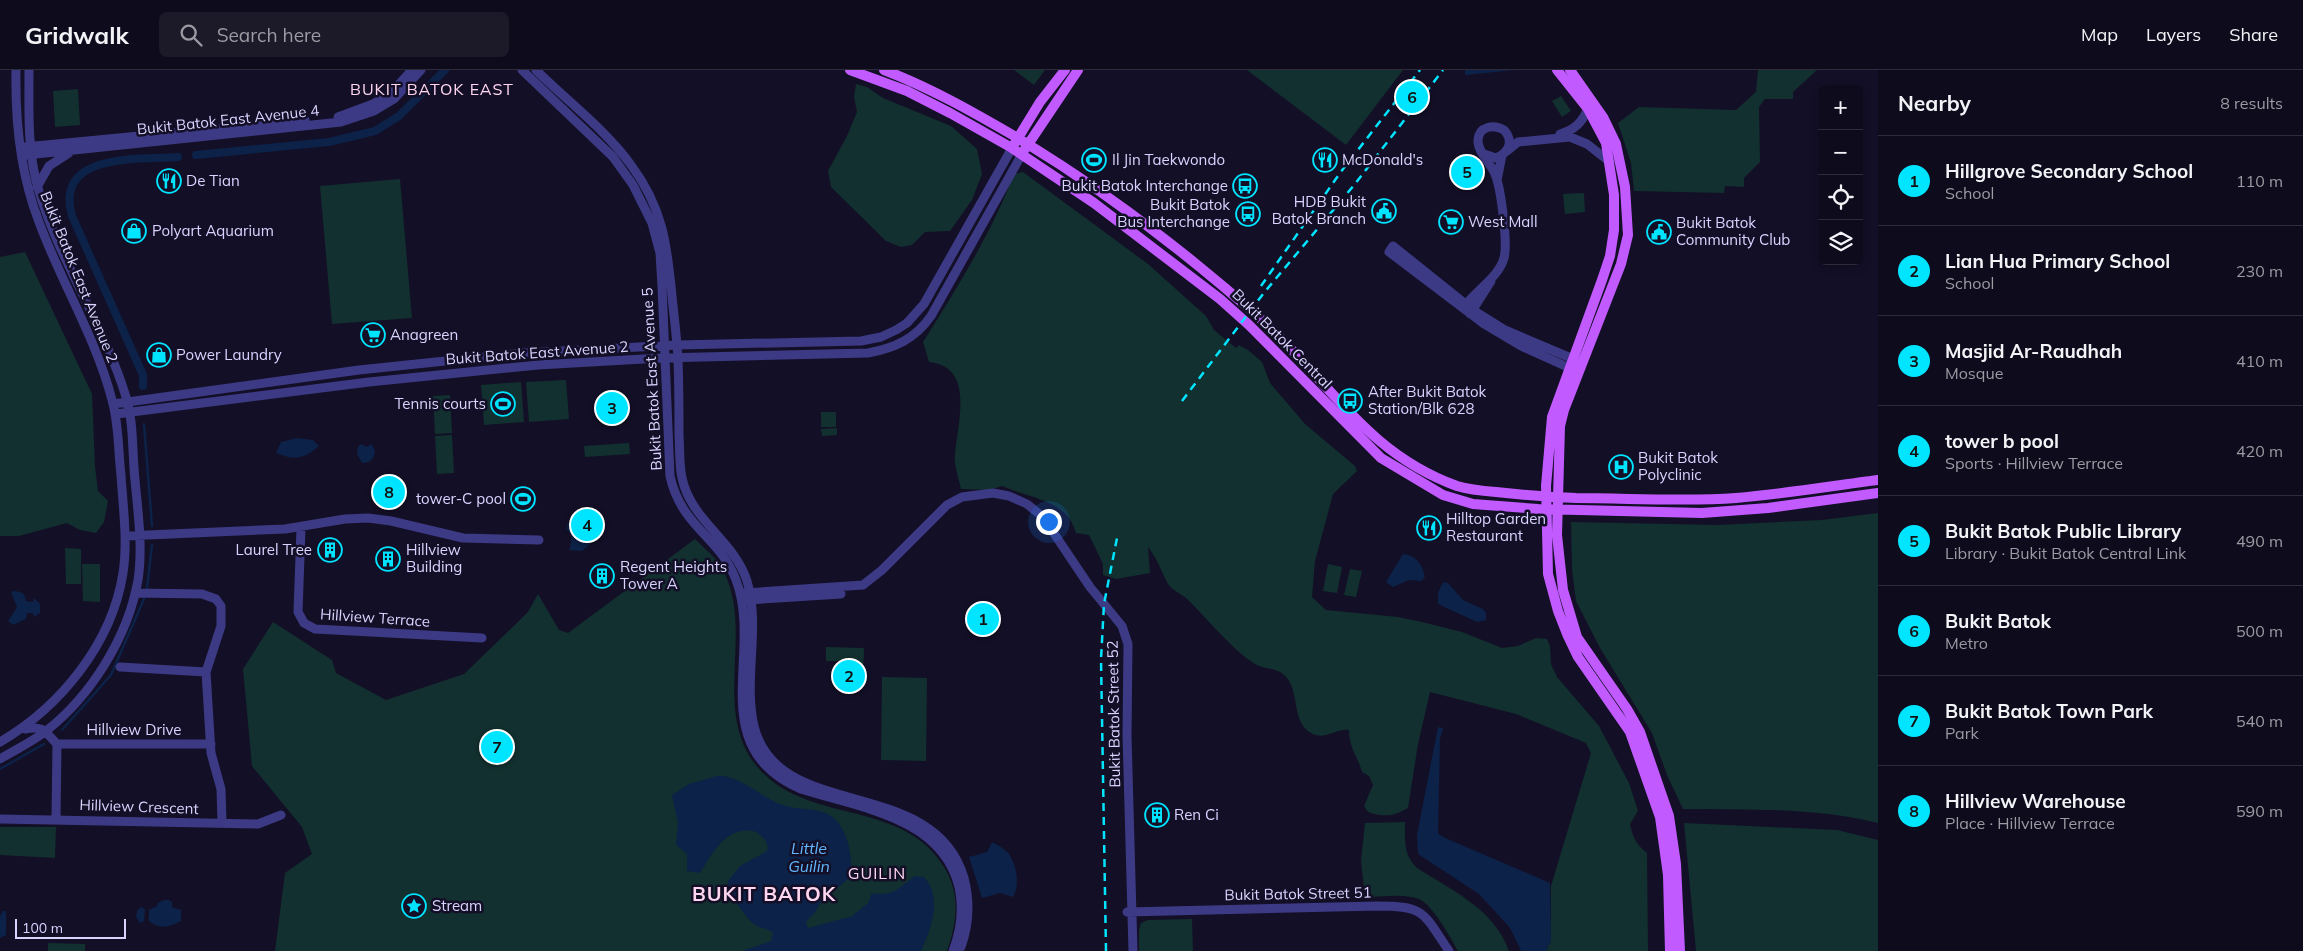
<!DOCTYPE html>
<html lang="en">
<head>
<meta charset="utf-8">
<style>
  :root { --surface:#0e0b1c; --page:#1c1929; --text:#f1f3f6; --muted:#9b9ba3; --line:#2e2b3b; --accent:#00e5ff }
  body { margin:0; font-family:Mulish,sans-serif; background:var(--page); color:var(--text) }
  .controls { position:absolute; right:15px; top:15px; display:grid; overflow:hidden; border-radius:8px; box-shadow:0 2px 8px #0003 }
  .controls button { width:45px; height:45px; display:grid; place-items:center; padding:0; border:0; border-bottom:1px solid var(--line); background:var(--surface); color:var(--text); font:25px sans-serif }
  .scale { position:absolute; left:15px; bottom:12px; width:111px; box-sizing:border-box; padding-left:5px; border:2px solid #d9d4ff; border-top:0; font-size:14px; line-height:18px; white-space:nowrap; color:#d9d4ff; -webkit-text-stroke:4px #130f26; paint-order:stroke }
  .you { position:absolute; left:1048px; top:451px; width:18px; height:18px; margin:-12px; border:4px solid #fff; border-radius:50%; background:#1a73e8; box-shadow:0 0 0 8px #1a73e833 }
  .badge { display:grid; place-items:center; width:32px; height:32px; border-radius:50%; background:var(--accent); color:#111; font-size:16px; font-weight:700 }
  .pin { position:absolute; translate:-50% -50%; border:2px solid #fff; box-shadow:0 1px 5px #0006 }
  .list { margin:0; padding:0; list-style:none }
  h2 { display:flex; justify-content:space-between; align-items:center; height:65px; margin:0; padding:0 20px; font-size:21px }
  h2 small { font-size:16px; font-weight:400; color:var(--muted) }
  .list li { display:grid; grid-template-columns:32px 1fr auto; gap:15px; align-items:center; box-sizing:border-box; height:90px; padding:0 20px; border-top:1px solid var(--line) }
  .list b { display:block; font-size:19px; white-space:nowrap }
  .list p { margin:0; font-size:16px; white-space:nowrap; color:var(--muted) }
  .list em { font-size:16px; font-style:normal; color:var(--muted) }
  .icon { flex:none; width:28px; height:28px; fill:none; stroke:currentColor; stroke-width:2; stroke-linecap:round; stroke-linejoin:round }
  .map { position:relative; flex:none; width:1878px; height:881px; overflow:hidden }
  header { display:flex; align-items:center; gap:30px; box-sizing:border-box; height:70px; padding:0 25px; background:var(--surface); border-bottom:1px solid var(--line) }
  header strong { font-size:24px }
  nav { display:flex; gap:28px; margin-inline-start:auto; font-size:18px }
  .search { width:350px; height:45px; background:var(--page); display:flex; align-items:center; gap:12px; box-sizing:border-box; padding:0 18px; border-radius:8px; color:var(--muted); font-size:19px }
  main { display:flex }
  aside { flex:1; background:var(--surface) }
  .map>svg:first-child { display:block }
  .green { fill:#12302f }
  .water { fill:#0c2248 }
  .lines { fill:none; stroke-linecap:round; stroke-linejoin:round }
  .stream { stroke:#0c2248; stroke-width:2.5 }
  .canal { stroke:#0c2248; stroke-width:8 }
  .minor { stroke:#3d3a85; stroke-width:9 }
  .major { stroke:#c25bff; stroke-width:10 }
  .rail { stroke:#00e5ff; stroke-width:2.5; stroke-dasharray:8 6; stroke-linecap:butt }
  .labels { text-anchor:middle; stroke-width:5; stroke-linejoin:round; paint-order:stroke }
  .street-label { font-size:15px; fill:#d9d4ff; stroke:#130f26 }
  .poi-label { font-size:15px; fill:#d9d4ff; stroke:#130f26; text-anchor:start }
  .neighbourhood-label { font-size:16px; letter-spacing:1px; fill:#ffd6f0; stroke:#130f26 }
  .water-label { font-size:16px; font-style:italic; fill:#62b6ff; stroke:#130f26 }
  .district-label { font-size:20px; font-weight:bold; letter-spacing:1px; fill:#ffd6f0; stroke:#130f26 }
</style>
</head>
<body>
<header>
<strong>Gridwalk</strong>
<div class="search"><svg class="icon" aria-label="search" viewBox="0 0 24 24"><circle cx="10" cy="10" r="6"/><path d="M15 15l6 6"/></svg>Search here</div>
<nav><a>Map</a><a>Layers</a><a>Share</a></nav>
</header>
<main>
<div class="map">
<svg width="1878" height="881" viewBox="0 0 1878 881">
  <rect width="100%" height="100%" fill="#130f26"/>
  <path class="green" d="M 1014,0 L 1045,0 L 1034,15 Z
    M 1247,0 L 1403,0 L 1346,75 Z
    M 1758,0 L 1817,0 L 1793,22 L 1793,29 L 1765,29 L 1759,37 L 1760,92 L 1744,108 L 1744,117 L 1725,116 L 1724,123 L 1634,121 L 1631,93 L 1618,53 L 1639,37 L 1736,40 L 1756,22 Z
    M 856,14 L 867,17 L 883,28 L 951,56 L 977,79 L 982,104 L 972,130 L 950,161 L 925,162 L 912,175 L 901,177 L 886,171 L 831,117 L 828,101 L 847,66 L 857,42 L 854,27 Z
    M 78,19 L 80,55 L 55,57 L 53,21 Z
    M 1561,26 L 1571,41 L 1562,47 L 1552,31 Z
    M 1023,102 L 1148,194 L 1206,246 L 1214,260 L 1236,278 L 1239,275 L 1248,280 L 1262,292 L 1270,313 L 1305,354 L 1355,396 L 1357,401 L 1333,424 L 1315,491 L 1312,527 L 1326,540 L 1398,547 L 1422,552 L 1462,562 L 1502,578 L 1518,576 L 1536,568 L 1547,569 L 1550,576 L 1551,594 L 1557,607 L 1599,656 L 1629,713 L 1638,741 L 1630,754 C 1633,768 1636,774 1647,783 L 1648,881 L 1546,881 L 1551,870 L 1551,816 L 1591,683 L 1586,673 L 1516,644 L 1430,622 L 1418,674 L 1408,738 C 1393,747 1383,747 1368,742 L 1364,736 L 1373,715 L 1369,706 L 1362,702 C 1358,687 1349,678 1349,660 C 1337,658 1325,670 1313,664 C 1289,653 1302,619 1283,604 C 1276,598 1263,599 1255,594 C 1230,578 1207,548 1186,528 C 1180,523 1172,520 1168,514 C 1161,501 1157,488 1148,477 L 1150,503 L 1116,509 L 1103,505 L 1103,494 L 1089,465 L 1076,463 C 1074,458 1072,452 1069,448 C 1056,430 1022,425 1002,416 L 989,420 L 961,419 C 959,409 954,396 955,385 C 957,353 976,297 929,292 L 923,272 C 957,218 991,164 1014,104 Z
    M 400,109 L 412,248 L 332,254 L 320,116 Z
    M 1584,123 L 1585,142 L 1565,144 L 1563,124 Z
    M 25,182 L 92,324 L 95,397 L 98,421 L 108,431 L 104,452 L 96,463 L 80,460 L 67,453 L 19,466 L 0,466 L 0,187 Z
    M 566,310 L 569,349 L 529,352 L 526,312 Z
    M 521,312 L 524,352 L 484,355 L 481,315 Z
    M 450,325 L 452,363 L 435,364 L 433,326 Z
    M 821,342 L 836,342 L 836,357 L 821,357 Z
    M 837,358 L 837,365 L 822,366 L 821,359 Z
    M 452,365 L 454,403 L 437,404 L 435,366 Z
    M 629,373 L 630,384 L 585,387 L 584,376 Z
    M 1878,443 L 1878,753 C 1815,737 1747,740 1683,739 L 1667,705 L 1652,663 L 1600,578 L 1576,531 L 1572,499 L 1571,452 L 1718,455 L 1822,450 Z
    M 695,469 C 705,479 717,488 723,500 C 756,563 708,644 761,701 C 810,754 904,730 944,797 C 961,824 957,853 947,881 L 275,881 L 285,803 L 312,784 L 302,757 L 252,696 L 243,599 L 273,552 L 332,590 L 336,603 L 386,630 L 464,604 L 528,542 L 538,524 L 559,560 L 568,563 Z
    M 65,478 L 81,479 L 81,514 L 66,514 Z
    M 82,494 L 100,494 L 100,532 L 83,531 Z
    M 1328,494 L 1342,497 L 1337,523 L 1323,521 Z
    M 1350,499 L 1362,501 L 1356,527 L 1344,525 Z
    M 826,577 L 864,578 L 863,608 L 837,607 L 838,591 L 826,591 Z
    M 882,607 L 927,608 L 926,691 L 881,690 Z
    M 1405,752 C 1405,770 1403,785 1417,798 C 1453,821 1494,839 1509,881 L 1458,881 C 1450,867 1433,835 1419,829 C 1404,823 1381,827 1365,827 L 1361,791 L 1365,753 Z
    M 1684,753 L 1837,760 L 1878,770 L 1878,881 L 1696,881 Z
    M 0,757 L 56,757 L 55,788 L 0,785 Z
    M 1192,849 L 1193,881 L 1139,881 L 1139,860 L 1141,853 L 1148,850 Z
    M 48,873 L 85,874 L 85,881 L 48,881 Z"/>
  <path class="water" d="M 1465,0 L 1515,0 L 1465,5 Z
    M 297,368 L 313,370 L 319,376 C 304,389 295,391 276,383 L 281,372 Z
    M 361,374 L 367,377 L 371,374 L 375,380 C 374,389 371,393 362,393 L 357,384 L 358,377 Z
    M 528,422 L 537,435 L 533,436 C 527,431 523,430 515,433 L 509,431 L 520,424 Z
    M 586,448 L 596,459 L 589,463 L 590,474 L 582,481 L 569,480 C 573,471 572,465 566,458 L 568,456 L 566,454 L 577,450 L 584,451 Z
    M 1403,484 C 1416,485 1422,494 1425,507 L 1421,511 L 1409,510 L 1393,517 L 1386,512 Z
    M 1443,512 L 1448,513 L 1463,530 L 1483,539 L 1486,543 L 1486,550 L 1477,552 L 1438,534 L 1438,523 Z
    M 15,521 C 23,522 25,524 26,531 L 33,532 L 34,528 L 40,534 L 40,543 L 34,547 L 33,543 L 27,543 L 26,549 L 13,555 L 8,551 L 17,537 L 11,522 Z
    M 1438,657 L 1443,658 L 1440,669 L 1438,763 L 1443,767 L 1550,813 L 1551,870 L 1546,881 L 1521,881 L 1510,858 L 1479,824 L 1418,784 L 1417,765 Z
    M 717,706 C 737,703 763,729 783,735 C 799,741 822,736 835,749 C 850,765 851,785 852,806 L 822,830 L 816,841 L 806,852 L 808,858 L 852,846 L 868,833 L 872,823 C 894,827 899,817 915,806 L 924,807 C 943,827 931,859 921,881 L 742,881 L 771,871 L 773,863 C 768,858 761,859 755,855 C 745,847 728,823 728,811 L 740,796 L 767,781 C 770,772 761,764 753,761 C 725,757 713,783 700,803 L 687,801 L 687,784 L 676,775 L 678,753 L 672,725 L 689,714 Z
    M 992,772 C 998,775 1005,779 1009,784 C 1017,796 1020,815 1013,827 L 1000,823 L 982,828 L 969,787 L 987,782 Z
    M 164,830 L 169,830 L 172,832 L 172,837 L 181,840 L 181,851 C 170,857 159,860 149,851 L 149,840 L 157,836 L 158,833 Z
    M 141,837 L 145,839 L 144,851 L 140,853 L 136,847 L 137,841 Z
    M 3,841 L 6,841 L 6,865 L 0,868 L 0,846 Z"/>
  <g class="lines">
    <path class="stream" d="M 144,354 L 152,456
      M 147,518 L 152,475
      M 62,660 L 111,605 L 144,529
      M 0,699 L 44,674"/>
    <path class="canal" d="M 196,85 L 329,72 L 375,61 L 399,46 L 445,0
      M 143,316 L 143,305 L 72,146 C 54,82 139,90 178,87"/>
    <path class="minor" d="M 522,0 L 613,87 L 633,115 L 652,153 L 660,183 L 662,216 L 670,406 C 681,457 720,467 736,510 C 764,583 703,677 801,719 C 860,738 942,747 959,817 C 964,840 961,860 953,881
      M 536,0 C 566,30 606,60 631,95 C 663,138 667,174 672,226 C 674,247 677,268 678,290 C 679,315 679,340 679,365 C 680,379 679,394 682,408 C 691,451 734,470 747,511 C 761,557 743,609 754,656 C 777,753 934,704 964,808 C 970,831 969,855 961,877
      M 338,47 L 373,34 L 390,24 L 412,0
      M 1560,64 C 1575,60 1582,52 1588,39
      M 25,77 L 305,50
      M 1507,81 L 1518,72 L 1570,67 L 1587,74 L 1610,92
      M 26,85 L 341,52 L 374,41 L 394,29 L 421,0
      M 1497,110 L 1502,85
      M 37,117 L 49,96 L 69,83
      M 1463,238 C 1475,221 1499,207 1504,188 C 1508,174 1501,118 1495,104 C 1491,94 1477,81 1478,70 C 1479,56 1494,54 1504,60 C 1514,71 1509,83 1496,88 L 1484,84
      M 1470,244 L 1491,211
      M 1574,300 L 1521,276 L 1484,254 L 1389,182 L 1393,176 L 1473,240 L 1505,260 L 1578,291
      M 113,334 L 359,300 L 523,283 L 677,275 L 861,271 L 881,267 L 896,260 L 907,253 L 924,234 L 1012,78
      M 116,344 L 369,312 L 538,295 L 661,288 L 868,283 C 895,278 915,269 931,246 L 1022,84
      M 301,458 L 298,542 L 304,553 L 315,559 L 482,568
      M 125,466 L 285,459 L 345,449 L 368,448 L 391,451 L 463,468 L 539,470
      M 135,523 L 202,524 L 216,529 L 221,536 L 221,556 L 206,602 L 211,683 L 221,719 L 222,753
      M 745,523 L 863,515 L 882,500 L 947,435 L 962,427 L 993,423 L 1009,426 L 1027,434 L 1043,447 L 1090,517 L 1122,556 L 1128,574 L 1127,665 L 1133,881
      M 747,530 L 841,524
      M 120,597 L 206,602
      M 25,659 C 44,655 45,662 57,674 L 56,748
      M 0,672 C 60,637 112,574 123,503 C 128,471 123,438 121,405 C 118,380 119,354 112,330 C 96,268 61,212 39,152 C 20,103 15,52 16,0
      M 57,674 L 211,674
      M 0,689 C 15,680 32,672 46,661 C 91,626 128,567 138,510 C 143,477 138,443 135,410 C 132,383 134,353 126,327 C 104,254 59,191 38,118 C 27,80 29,39 29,0
      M 0,749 L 258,754 L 281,745
      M 1127,842 L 1378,836 C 1426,836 1423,843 1449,881"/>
    <path class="major" d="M 850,0 L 907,21 L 950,43 L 1012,78 L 1094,133 L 1220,229 L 1249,255 L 1381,388 L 1443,425 L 1473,434 L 1538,439 L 1702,443 L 1768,438 L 1878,423
      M 884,0 C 931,18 973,42 1016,67 C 1104,120 1187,183 1263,251 C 1330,312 1366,383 1457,416 C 1470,420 1483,421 1496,422 C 1523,425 1549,427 1576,428 C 1629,428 1683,432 1736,428 C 1784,424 1831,416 1878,410
      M 1557,0 L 1588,39 L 1606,73 L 1614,125 L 1614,160 L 1610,186 L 1602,210 L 1552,347 L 1546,416 L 1548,504 L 1558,541 L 1567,564 L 1578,587 L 1630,662 L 1660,747 L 1668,805 L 1670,881
      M 1570,0 L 1603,47 L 1616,74 L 1625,117 L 1628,165 L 1621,194 L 1564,340 L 1560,356 L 1557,465 L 1563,520 L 1577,567 L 1627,639 L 1640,662 L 1669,746 L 1676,794 L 1680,881
      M 1015,73 L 1040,32 L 1065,0
      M 1025,79 L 1078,0"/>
    <path class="rail" d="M 1261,216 L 1340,103 L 1420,0
      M 1182,331 L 1263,224 L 1355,114 L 1443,0
      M 1106,881 L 1101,589 L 1104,534 L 1117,468"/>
  </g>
  <defs>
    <g id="stadium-ring" transform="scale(1.25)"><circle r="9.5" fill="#130f26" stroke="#00e5ff" stroke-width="1.5"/><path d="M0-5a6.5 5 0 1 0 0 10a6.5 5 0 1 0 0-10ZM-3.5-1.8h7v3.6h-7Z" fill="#00e5ff"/></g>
    <g id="restaurant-ring" transform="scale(1.25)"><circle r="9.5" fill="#130f26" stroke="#00e5ff" stroke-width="1.5"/><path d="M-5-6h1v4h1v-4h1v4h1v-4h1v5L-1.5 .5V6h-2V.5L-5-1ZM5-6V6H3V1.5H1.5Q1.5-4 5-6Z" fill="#00e5ff"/></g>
    <g id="bus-ring" transform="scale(1.25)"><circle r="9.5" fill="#130f26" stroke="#00e5ff" stroke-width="1.5"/><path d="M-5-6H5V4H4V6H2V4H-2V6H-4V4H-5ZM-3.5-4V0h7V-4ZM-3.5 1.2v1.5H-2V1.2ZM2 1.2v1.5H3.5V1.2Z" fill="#00e5ff"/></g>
    <g id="civic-ring" transform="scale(1.25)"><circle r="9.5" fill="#130f26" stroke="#00e5ff" stroke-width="1.5"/><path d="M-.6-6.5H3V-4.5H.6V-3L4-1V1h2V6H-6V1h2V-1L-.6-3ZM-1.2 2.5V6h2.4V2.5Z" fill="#00e5ff"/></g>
    <g id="supermarket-ring" transform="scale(1.25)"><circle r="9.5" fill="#130f26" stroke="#00e5ff" stroke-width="1.5"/><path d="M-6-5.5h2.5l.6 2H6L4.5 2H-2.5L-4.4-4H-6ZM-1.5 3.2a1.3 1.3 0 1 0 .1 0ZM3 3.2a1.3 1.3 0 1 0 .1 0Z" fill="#00e5ff"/></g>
    <g id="shop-ring" transform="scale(1.25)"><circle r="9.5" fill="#130f26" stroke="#00e5ff" stroke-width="1.5"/><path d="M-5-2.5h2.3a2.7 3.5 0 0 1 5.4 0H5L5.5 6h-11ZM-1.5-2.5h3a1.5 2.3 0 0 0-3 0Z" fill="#00e5ff"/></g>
    <g id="hospital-ring" transform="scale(1.25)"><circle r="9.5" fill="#130f26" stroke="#00e5ff" stroke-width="1.5"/><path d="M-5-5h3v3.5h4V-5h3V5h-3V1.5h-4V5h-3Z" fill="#00e5ff"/></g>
    <g id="building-ring" transform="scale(1.25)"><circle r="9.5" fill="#130f26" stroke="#00e5ff" stroke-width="1.5"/><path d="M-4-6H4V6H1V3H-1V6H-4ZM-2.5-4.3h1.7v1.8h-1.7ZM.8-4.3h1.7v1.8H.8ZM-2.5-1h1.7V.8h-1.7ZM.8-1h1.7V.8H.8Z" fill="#00e5ff"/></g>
    <g id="sight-ring" transform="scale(1.25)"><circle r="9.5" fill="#130f26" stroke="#00e5ff" stroke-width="1.5"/><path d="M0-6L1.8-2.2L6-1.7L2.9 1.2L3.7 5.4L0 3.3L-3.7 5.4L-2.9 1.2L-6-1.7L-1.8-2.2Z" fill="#00e5ff"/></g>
  </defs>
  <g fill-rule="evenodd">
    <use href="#stadium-ring" x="1094" y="90"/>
    <use href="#restaurant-ring" x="1325" y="90"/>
    <use href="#restaurant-ring" x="169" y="111"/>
    <use href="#bus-ring" x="1245" y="116"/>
    <use href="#civic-ring" x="1384" y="141"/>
    <use href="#bus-ring" x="1248" y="144"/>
    <use href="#supermarket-ring" x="1451" y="152"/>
    <use href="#shop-ring" x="134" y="161"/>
    <use href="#civic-ring" x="1659" y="162"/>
    <use href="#supermarket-ring" x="373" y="265"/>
    <use href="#shop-ring" x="159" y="285"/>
    <use href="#bus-ring" x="1350" y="331"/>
    <use href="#stadium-ring" x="503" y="334"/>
    <use href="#hospital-ring" x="1621" y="397"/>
    <use href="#stadium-ring" x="523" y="429"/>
    <use href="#restaurant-ring" x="1429" y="458"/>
    <use href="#building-ring" x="330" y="480"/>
    <use href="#building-ring" x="388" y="489"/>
    <use href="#building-ring" x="602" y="506"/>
    <use href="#building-ring" x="1157" y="745"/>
    <use href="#sight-ring" x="414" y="836"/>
  </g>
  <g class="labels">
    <g class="street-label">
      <text transform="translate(228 50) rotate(-6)" y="5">Bukit Batok East Avenue 4</text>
      <text transform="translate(79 207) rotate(68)" y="5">Bukit Batok East Avenue 2</text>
      <text transform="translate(1282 269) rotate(45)" y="5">Bukit Batok Central</text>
      <text transform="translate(537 283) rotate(-4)" y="5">Bukit Batok East Avenue 2</text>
      <text transform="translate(652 309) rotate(-93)" y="5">Bukit Batok East Avenue 5</text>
      <text transform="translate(375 548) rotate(4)" y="5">Hillview Terrace</text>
      <text transform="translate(1114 644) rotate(-91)" y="5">Bukit Batok Street 52</text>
      <text x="134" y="665">Hillview Drive</text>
      <text transform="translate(139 737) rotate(2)" y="5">Hillview Crescent</text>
      <text transform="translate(1298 824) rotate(-1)" y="5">Bukit Batok Street 51</text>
    </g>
    <g class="poi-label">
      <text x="1112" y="95">Il Jin Taekwondo</text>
      <text x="1342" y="95">McDonald's</text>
      <text x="186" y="116">De Tian</text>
      <text x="1228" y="121" text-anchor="end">Bukit Batok Interchange</text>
      <text x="1366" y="137" text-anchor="end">HDB Bukit<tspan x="1366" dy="17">Batok Branch</tspan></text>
      <text x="1230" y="140" text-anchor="end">Bukit Batok<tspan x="1230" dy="17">Bus Interchange</tspan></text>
      <text x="1468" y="157">West Mall</text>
      <text x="1676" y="158">Bukit Batok<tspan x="1676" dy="17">Community Club</tspan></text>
      <text x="152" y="166">Polyart Aquarium</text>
      <text x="390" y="270">Anagreen</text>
      <text x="176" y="290">Power Laundry</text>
      <text x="1368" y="327">After Bukit Batok<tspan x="1368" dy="17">Station/Blk 628</tspan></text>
      <text x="486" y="339" text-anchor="end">Tennis courts</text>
      <text x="1638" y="393">Bukit Batok<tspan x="1638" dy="17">Polyclinic</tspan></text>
      <text x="506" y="434" text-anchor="end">tower-C pool</text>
      <text x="1446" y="454">Hilltop Garden<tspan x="1446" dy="17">Restaurant</tspan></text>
      <text x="312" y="485" text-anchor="end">Laurel Tree</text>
      <text x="406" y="485">Hillview<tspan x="406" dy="17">Building</tspan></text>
      <text x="620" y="502">Regent Heights<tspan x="620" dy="17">Tower A</tspan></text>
      <text x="1174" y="750">Ren Ci</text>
      <text x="432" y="841">Stream</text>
    </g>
    <g class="neighbourhood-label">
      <text x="432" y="25">BUKIT BATOK EAST</text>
      <text x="877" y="809">GUILIN</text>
    </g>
    <g class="water-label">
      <text x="809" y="784">Little<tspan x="809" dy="18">Guilin</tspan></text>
    </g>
    <g class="district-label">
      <text x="764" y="831">BUKIT BATOK</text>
    </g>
  </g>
</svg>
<div class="controls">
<button>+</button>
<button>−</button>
<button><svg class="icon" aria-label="locate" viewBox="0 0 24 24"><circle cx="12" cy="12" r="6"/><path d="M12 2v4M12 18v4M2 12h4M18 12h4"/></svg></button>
<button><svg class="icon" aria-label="layers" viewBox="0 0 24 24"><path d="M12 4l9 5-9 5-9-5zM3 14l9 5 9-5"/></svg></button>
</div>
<div class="scale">100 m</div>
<div class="you"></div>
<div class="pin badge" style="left:983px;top:549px">1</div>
<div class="pin badge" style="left:849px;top:606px">2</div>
<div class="pin badge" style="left:612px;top:338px">3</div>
<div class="pin badge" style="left:587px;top:455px">4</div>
<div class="pin badge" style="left:1467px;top:102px">5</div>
<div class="pin badge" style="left:1412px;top:27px">6</div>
<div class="pin badge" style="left:497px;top:677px">7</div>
<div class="pin badge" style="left:389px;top:422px">8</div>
</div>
<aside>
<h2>Nearby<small>8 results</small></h2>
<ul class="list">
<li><span class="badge">1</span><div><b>Hillgrove Secondary School</b><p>School</p></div><em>110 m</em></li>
<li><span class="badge">2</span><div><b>Lian Hua Primary School</b><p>School</p></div><em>230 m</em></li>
<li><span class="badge">3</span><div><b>Masjid Ar-Raudhah</b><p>Mosque</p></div><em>410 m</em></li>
<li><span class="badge">4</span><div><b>tower b pool</b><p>Sports · Hillview Terrace</p></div><em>420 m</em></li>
<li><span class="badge">5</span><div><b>Bukit Batok Public Library</b><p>Library · Bukit Batok Central Link</p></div><em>490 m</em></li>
<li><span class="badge">6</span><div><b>Bukit Batok</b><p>Metro</p></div><em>500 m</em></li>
<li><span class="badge">7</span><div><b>Bukit Batok Town Park</b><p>Park</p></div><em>540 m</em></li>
<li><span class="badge">8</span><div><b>Hillview Warehouse</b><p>Place · Hillview Terrace</p></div><em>590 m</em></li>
</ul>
</aside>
</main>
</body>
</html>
